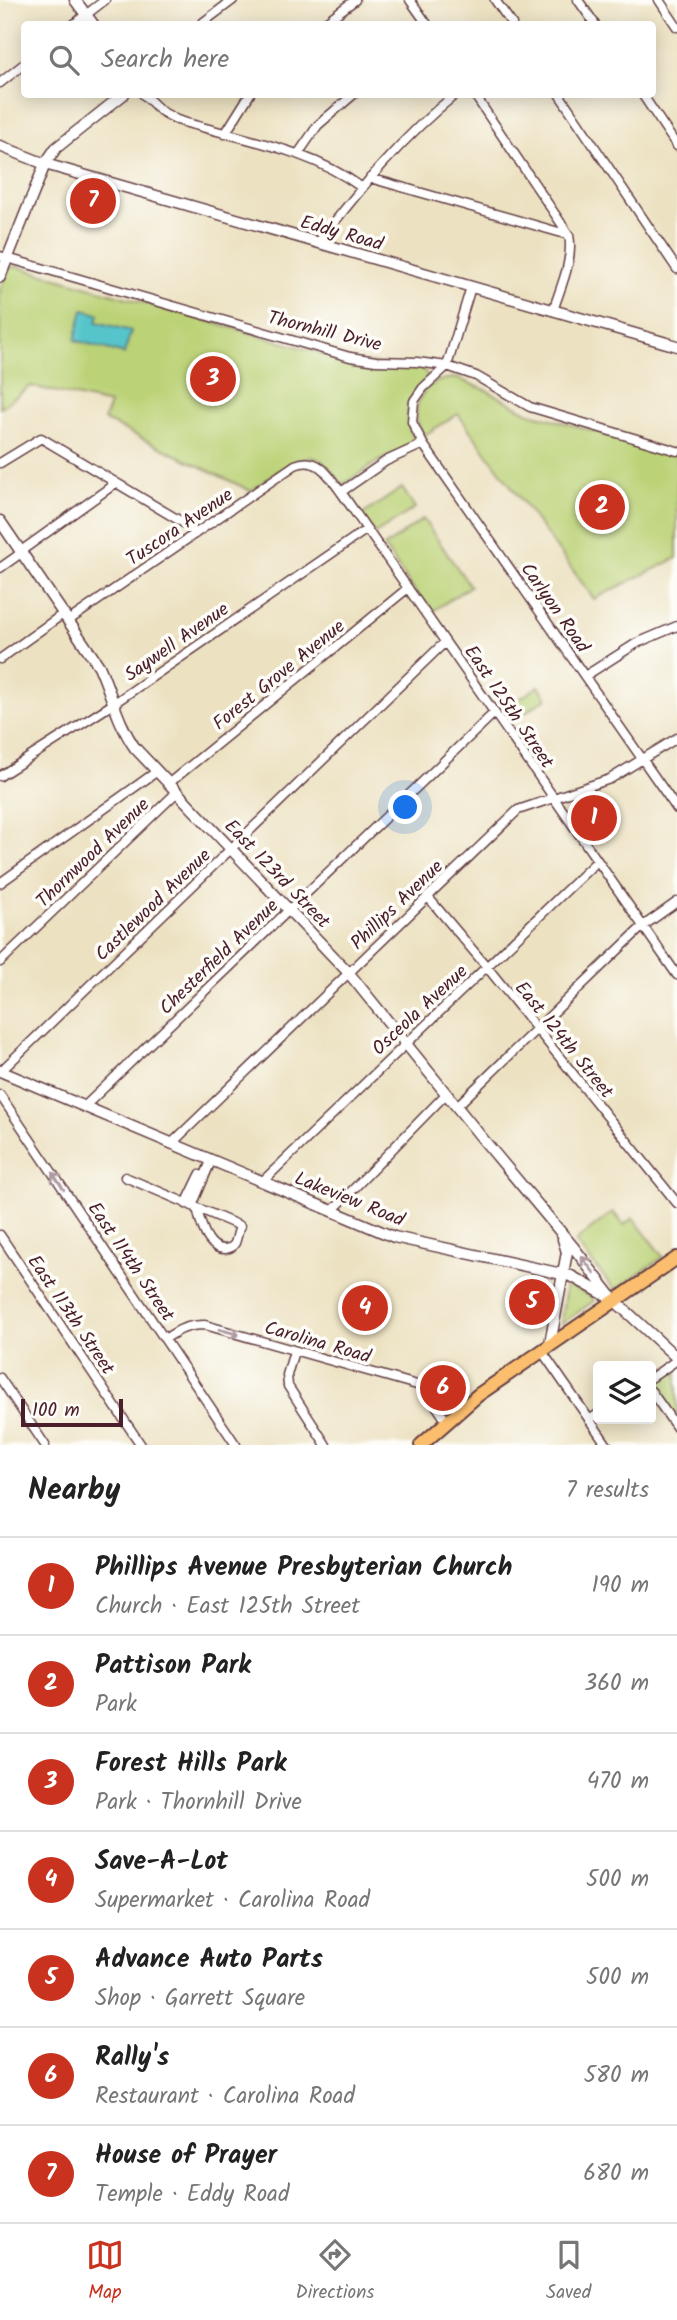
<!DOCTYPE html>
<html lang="en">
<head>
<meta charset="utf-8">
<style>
  :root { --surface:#fff; --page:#f6f6f6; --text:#222; --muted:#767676; --line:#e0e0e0; --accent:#c8321e }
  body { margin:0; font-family:Kalam,sans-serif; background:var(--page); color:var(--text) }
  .controls { position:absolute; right:21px; bottom:21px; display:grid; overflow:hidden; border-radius:7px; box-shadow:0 4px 18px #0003 }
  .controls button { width:63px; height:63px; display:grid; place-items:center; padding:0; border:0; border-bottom:2px solid var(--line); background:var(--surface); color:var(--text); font:35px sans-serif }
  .scale { position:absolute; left:21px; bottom:18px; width:102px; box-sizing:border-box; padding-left:7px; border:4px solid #4a1f2b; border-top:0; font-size:19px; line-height:24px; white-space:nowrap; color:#4a1f2b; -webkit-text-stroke:5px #fdfcf7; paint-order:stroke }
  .you { position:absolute; left:406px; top:808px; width:24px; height:24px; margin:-18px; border:5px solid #fff; border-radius:50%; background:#1a73e8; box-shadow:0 0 0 10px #1a73e833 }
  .badge { display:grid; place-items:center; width:46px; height:46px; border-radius:50%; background:var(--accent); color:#fff; font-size:23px; font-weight:700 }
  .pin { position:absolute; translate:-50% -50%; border:4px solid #fff; box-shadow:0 2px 7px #0006 }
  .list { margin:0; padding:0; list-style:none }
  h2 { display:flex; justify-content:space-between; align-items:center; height:91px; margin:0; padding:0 28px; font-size:30px }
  h2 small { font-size:23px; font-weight:400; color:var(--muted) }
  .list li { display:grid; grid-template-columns:46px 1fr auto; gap:21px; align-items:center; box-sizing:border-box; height:98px; padding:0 28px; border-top:2px solid var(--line) }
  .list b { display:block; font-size:26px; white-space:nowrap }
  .list p { margin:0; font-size:23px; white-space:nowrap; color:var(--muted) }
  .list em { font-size:23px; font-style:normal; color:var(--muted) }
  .icon { flex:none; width:38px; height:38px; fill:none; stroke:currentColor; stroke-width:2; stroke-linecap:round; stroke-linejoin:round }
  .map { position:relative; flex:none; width:677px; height:1445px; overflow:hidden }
  .search { position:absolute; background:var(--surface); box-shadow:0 4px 18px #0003; left:21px; right:21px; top:21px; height:77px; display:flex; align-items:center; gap:18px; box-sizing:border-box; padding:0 24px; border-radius:7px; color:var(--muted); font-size:26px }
  .sheet { height:777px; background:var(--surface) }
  nav { display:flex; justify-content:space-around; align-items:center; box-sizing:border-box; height:98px; border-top:2px solid var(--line); background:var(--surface); font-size:19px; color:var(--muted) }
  nav a { display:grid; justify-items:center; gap:4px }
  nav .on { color:var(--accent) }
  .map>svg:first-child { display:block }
  .green { fill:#bbd276; stroke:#827850; stroke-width:2 }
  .water { fill:#57c5cb; stroke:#50727b; stroke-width:2 }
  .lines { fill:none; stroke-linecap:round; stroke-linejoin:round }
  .minor-casing { stroke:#623c42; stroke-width:11 }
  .tertiary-casing { stroke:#623c42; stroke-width:13 }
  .primary-casing { stroke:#623c42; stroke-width:16 }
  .minor { stroke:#fff; stroke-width:8 }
  .tertiary { stroke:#fff; stroke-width:10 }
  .primary { stroke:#fbbe6e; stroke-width:12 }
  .oneway { stroke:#ae9aa0 }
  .labels { text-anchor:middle; stroke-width:7; stroke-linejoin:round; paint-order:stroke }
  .street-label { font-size:19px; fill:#4a1f2b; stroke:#fdfcf7 }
</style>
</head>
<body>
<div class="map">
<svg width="677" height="1445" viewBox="0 0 677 1445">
  <rect width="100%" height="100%" fill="#fdfcf7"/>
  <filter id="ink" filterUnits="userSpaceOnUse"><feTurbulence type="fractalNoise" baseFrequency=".0143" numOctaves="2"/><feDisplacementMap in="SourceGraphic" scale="14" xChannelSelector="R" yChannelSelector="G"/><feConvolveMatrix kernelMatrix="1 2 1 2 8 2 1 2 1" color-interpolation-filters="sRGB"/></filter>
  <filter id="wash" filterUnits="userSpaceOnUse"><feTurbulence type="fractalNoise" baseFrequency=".00686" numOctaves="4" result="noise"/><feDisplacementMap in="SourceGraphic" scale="28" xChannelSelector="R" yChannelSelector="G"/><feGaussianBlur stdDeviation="1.57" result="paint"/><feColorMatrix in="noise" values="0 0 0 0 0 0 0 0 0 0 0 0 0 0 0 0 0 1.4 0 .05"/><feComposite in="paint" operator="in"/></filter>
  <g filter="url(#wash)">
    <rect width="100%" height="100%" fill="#ece1c1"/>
    <path class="green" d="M 15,266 L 352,362 L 422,368 L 428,376 C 417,390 405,402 408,422 C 409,430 414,437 415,444 L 377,462 L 344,484 L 341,483 C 334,476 327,464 318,459 C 300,450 266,481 251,491 L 104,420 L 110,404 L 31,386 L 0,408 L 0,289 L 8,270 Z
      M 456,378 L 486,390 L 527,412 L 677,455 L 677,558 L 594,599 L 458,414 L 423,436 C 408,408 421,379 456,378 Z
      M 402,488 L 415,508 L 375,534 L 362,515 Z
      M 423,519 L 470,586 L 430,613 L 384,547 Z
      M 539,686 L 547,698 L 506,725 L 498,713 Z
      M 613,1212 L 624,1225 L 633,1218 L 663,1257 L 615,1290 L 575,1242 Z
      M 566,1284 L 592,1297 L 594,1301 L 561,1324 Z
      M 676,1367 L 677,1368 L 677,1418 L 653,1383 Z"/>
    <path class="water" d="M 83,310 L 99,314 L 97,322 L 131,331 L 124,354 L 75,340 Z"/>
  </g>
  <g filter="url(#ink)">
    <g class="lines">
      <g class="minor-casing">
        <path id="minor" d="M 410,0 L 427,24
          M 495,0 L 512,24
          M 578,0 L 595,24
          M 659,0 L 677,27
          M 74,24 L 105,0
          M 201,24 L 233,0
          M 323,24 L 355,0
          M 0,83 L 24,64
          M 143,94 L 161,111 L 177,120 C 239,139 308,148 361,187
          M 474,94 L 569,235 C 574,260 560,288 553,311
          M 559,94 L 677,269
          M 642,94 L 677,146
          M 225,134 L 250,94
          M 298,154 L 318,125 L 354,94
          M 370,178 L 569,235
          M 318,243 C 360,189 402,137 456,94
          M 0,256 L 350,357 L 376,361 L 417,362 L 447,366 L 476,376 L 530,407 L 677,451
          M 471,287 L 447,366 L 423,388 L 414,401 L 412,422 L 423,444 L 677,809
          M 0,463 L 41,438 L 187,525 L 195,534
          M 341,492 L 386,461 L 423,444
          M 0,568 L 17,556 L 21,551 L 109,488 L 115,482
          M 68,621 L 295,465 C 318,455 329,476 341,492 L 677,975
          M 0,659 L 63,614
          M 585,676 L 637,643 L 677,626
          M 0,776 L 113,704 L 367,529
          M 168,784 L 408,588
          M 0,883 L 156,772
          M 427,896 L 487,967 L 677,1203
          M 0,962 L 176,793
          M 1,1071 L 445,642
          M 0,1095 L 236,1445
          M 85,1106 L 494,713
          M 457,1106 L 643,926 L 677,902
          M 171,1144 L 518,810 L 610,779 L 677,738
          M 125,1177 L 240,1226 C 238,1231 237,1238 235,1243 C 232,1248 230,1248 225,1249 C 207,1250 200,1222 197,1208
          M 263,1181 L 597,861
          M 186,1204 L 200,1175
          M 192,1206 L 211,1161
          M 333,1210 L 446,1094
          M 0,1235 L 141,1445
          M 165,1339 C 179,1329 188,1325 205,1325 L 424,1387 L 447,1422
          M 541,1350 L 607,1445
          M 294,1351 L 287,1375 L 288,1386 L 326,1445
          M 0,1378 L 45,1445
          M 651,1378 L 677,1360
          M 651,1391 L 677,1428
          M 589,1420 L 598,1414"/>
      </g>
      <g class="tertiary-casing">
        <path id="tertiary" d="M 75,0 L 93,24
          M 0,146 L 45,164 L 677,346
          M 0,277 L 45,164 L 56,148 L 124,94
          M 0,521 L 99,666 C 112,695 117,722 135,748 L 348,972 L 482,1138 L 574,1248 L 614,1300
          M 0,1071 L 394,1237 L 571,1276 L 614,1300 L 677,1358
          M 550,1344 L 567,1252 L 563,1239"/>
      </g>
      <g class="primary-casing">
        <path id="primary" d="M 421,1445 L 478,1395 L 677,1258"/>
      </g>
      <use href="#minor" class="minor"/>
      <use href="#tertiary" class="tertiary"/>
      <use href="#primary" class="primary"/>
    </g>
    <defs><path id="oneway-shaft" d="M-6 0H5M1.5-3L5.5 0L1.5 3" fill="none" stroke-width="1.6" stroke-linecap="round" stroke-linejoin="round" transform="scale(1.75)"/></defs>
    <g class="oneway">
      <use href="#oneway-shaft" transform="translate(58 1181) rotate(-124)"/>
      <use href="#oneway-shaft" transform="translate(588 1265) rotate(-128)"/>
      <use href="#oneway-shaft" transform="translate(229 1332) rotate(16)"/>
    </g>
  </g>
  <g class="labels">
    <g class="street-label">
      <text transform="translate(342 232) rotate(16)" y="7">Eddy Road</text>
      <text transform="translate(325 330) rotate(14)" y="7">Thornhill Drive</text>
      <text transform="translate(179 526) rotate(-34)" y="7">Tuscora Avenue</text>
      <text transform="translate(556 607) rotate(55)" y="7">Carlyon Road</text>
      <text transform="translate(176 641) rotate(-35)" y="7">Saywell Avenue</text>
      <text transform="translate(278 674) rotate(-39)" y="7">Forest Grove Avenue</text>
      <text transform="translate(510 706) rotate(56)" y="7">East 125th Street</text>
      <text transform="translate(92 852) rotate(-44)" y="7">Thornwood Avenue</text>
      <text transform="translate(278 873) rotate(46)" y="7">East 123rd Street</text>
      <text transform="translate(152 904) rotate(-44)" y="7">Castlewood Avenue</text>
      <text transform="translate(396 904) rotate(-44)" y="7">Phillips Avenue</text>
      <text transform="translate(218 956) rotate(-44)" y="7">Chesterfield Avenue</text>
      <text transform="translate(419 1009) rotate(-43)" y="7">Osceola Avenue</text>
      <text transform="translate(565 1039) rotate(51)" y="7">East 124th Street</text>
      <text transform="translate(350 1198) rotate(22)" y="7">Lakeview Road</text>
      <text transform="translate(132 1261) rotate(56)" y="7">East 114th Street</text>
      <text transform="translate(72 1314) rotate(56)" y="7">East 113th Street</text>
      <text transform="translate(318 1341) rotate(16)" y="7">Carolina Road</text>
    </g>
  </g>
</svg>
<div class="controls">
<button><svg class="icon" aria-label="layers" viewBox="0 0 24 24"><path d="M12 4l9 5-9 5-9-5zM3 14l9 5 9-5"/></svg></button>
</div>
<div class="scale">100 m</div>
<div class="you"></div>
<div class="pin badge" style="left:594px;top:818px">1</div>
<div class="pin badge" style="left:602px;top:507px">2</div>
<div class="pin badge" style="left:213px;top:379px">3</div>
<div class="pin badge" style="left:365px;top:1308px">4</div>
<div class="pin badge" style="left:532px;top:1302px">5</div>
<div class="pin badge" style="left:443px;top:1388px">6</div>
<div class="pin badge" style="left:93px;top:201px">7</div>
<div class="search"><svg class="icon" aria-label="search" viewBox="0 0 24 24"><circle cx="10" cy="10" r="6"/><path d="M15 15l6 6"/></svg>Search here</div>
</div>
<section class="sheet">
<h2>Nearby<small>7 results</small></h2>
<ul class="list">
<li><span class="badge">1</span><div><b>Phillips Avenue Presbyterian Church</b><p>Church · East 125th Street</p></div><em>190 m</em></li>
<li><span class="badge">2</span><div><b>Pattison Park</b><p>Park</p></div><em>360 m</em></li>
<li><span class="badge">3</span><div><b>Forest Hills Park</b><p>Park · Thornhill Drive</p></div><em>470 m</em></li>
<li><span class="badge">4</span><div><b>Save-A-Lot</b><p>Supermarket · Carolina Road</p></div><em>500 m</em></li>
<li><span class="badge">5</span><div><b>Advance Auto Parts</b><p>Shop · Garrett Square</p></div><em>500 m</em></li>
<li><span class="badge">6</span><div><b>Rally's</b><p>Restaurant · Carolina Road</p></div><em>580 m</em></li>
<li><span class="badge">7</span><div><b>House of Prayer</b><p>Temple · Eddy Road</p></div><em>680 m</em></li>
</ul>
</section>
<nav>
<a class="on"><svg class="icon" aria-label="map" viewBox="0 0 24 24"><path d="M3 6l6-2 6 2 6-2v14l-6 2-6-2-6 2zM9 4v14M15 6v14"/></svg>Map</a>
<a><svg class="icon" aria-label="directions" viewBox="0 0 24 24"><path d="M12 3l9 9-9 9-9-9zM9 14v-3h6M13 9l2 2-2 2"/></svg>Directions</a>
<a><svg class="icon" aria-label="saved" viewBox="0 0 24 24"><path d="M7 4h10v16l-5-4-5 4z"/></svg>Saved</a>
</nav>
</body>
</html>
